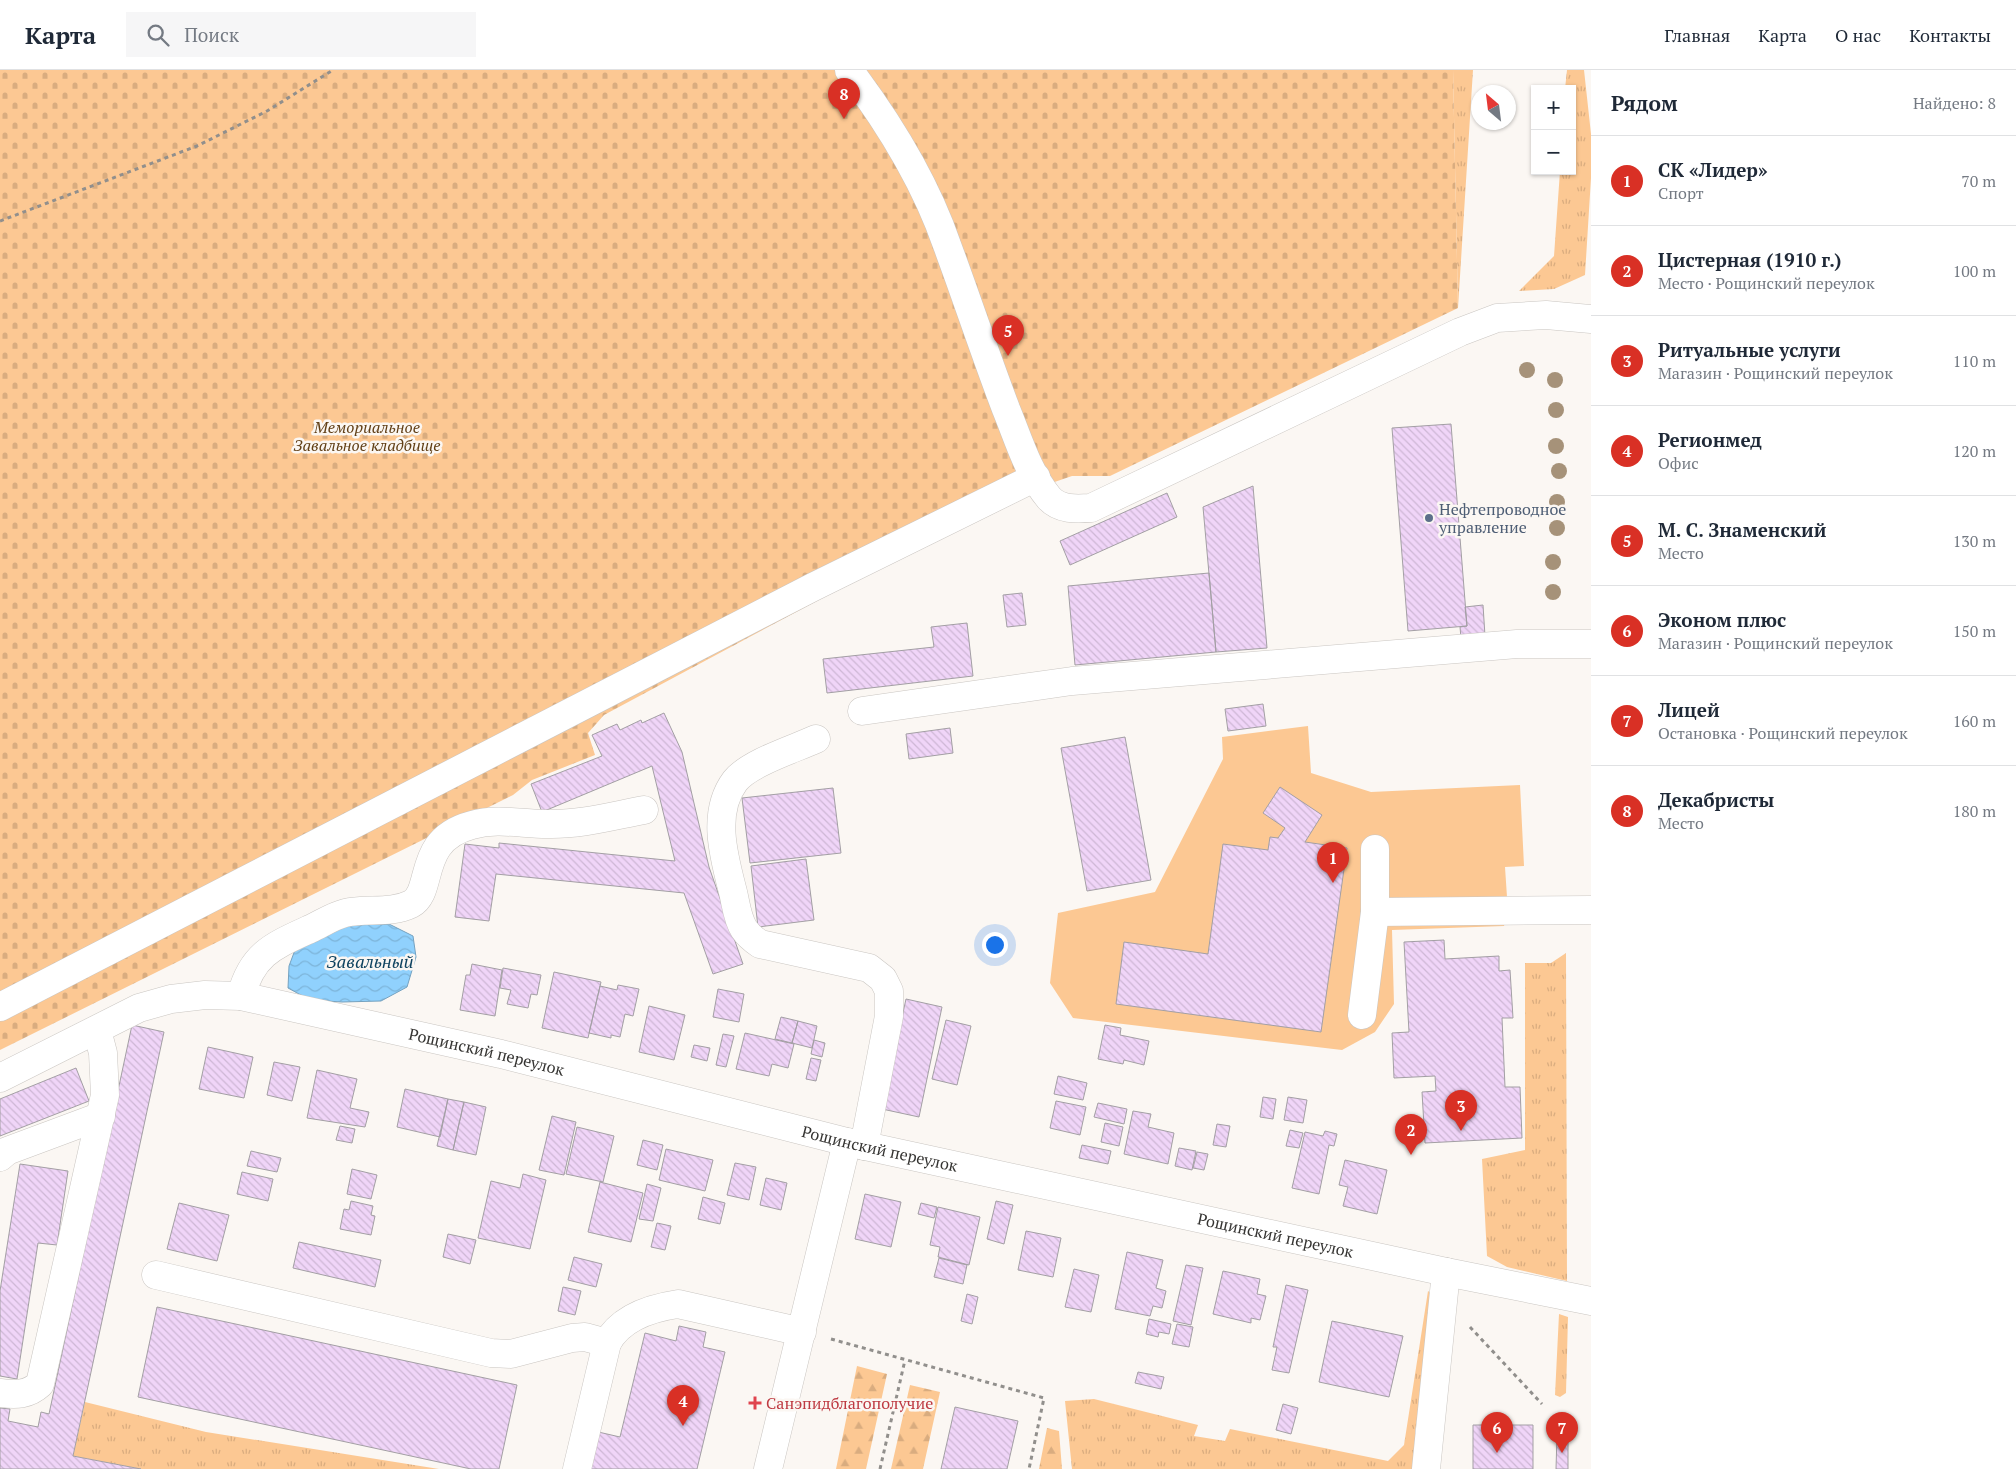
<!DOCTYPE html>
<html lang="ru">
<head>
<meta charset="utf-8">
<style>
  :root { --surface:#fff; --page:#f6f6f7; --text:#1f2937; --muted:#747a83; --line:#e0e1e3; --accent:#d93025 }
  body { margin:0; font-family:"PT Serif",serif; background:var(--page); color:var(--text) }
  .controls { position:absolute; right:15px; top:15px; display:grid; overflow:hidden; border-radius:0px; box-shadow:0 1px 4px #0004 }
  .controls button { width:45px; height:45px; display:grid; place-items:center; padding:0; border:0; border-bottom:1px solid var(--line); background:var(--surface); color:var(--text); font:25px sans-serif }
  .compass { position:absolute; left:1471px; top:15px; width:45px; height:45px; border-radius:50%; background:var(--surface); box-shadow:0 1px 4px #0004; rotate:332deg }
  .you { position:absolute; left:994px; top:874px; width:18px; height:18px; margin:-12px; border:4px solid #fff; border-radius:50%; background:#1a73e8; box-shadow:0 0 0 8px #1a73e833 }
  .badge { display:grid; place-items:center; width:32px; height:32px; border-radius:50%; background:var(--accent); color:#fff; font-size:16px; font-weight:700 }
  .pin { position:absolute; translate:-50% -41px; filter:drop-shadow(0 1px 2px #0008) }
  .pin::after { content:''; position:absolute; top:26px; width:18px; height:15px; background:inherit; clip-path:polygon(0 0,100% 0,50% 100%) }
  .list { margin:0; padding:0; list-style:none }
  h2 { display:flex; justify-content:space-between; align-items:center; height:65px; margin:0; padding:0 20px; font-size:21px }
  h2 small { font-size:16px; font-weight:400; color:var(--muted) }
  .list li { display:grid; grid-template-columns:32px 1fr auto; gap:15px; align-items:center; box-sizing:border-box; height:90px; padding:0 20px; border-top:1px solid var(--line) }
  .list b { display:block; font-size:19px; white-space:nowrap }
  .list p { margin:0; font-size:16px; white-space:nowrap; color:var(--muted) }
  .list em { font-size:16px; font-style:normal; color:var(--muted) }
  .icon { flex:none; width:28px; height:28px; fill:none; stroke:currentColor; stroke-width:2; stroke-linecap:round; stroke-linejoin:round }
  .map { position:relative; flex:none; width:1591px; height:1399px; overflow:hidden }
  header { display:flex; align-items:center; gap:30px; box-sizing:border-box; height:70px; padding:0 25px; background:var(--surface); border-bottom:1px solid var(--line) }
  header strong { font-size:24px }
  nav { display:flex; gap:28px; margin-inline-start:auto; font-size:18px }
  .search { width:350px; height:45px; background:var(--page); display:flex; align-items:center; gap:12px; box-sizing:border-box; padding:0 18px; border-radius:0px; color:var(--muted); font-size:19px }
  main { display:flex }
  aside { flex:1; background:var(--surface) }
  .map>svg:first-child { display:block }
  .grass { fill:url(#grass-tufts) }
  .forest { fill:url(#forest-firs) }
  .cemetery { fill:url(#cemetery-stones) }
  .pitch { fill:#fcc893 }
  .water { fill:url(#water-waves); stroke:#75a2c0 }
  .building { fill:url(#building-back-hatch); stroke:#a39fa4 }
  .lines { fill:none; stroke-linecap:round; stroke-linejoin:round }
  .minor-casing { stroke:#cac6c2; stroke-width:29 }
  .path { stroke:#918f8c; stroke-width:3; stroke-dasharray:4 4; stroke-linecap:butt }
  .minor { stroke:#fff; stroke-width:28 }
  .tree { fill:#a69279 }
  .service-dot { fill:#5c6f8a; stroke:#fbf7f3; stroke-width:2 }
  .health-dot { fill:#e0444e; stroke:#fbf7f3; stroke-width:2 }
  .labels { text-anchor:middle; stroke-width:5; stroke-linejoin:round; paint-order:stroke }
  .park-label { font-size:16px; font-style:italic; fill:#613f16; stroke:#fbf7f3 }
  .service-label { font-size:16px; fill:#4e5e75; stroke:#fbf7f3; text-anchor:start }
  .street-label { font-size:16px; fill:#353432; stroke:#fbf7f3 }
  .health-label { font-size:16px; fill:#be3a42; stroke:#fbf7f3; text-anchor:start }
  .water-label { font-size:18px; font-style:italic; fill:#0f4360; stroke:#fbf7f3 }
</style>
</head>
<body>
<header>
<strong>Карта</strong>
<div class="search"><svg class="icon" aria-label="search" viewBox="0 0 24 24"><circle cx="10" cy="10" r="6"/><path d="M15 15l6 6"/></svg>Поиск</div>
<nav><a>Главная</a><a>Карта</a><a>О нас</a><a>Контакты</a></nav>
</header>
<main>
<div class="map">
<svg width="1591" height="1399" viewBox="0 0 1591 1399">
  <defs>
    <pattern id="grass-tufts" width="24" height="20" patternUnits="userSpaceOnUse" patternTransform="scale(1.25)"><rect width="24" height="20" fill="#fcc893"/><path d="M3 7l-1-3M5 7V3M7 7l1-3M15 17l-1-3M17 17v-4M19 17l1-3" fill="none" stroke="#d9ac7f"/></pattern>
    <pattern id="forest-firs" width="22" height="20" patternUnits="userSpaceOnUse" patternTransform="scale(1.25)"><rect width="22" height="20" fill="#fcc893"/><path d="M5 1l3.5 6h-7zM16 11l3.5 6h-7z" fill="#d9ac7f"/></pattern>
    <pattern id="cemetery-stones" width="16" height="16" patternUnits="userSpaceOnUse" patternTransform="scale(1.25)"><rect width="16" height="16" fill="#fcc893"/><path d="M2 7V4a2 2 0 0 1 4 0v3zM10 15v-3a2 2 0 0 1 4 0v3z" fill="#d9ac7f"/></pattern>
    <pattern id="water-waves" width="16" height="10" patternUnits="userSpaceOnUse" patternTransform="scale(1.25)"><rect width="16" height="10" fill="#90d1fd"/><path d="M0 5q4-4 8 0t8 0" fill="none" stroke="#7db4d9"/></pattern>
    <pattern id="building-back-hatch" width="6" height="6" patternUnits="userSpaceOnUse" patternTransform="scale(1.25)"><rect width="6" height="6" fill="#f0d5f8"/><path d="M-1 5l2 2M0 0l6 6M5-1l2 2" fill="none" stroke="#ceb7d5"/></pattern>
  </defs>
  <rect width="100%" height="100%" fill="#fbf7f3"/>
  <path class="grass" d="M 1453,0 L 1473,0 L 1458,238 Z
    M 1567,0 L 1584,0 L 1591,64 L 1591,108 L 1585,205 L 1554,219 L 1519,221 L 1554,186 L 1560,101 L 1572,101 L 1572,19 L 1565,19 Z
    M 1566,883 L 1567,1211 L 1507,1197 L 1487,1186 L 1482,1089 L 1525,1080 L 1525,893 L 1551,893 Z
    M 1428,1221 L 1436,1228 L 1415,1362 L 1416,1399 L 1072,1399 L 1065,1331 L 1094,1329 L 1198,1355 L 1194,1366 L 1225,1371 L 1230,1359 L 1388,1391 L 1404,1375 Z
    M 1559,1244 L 1568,1247 L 1566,1323 L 1560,1327 L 1555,1325 Z
    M 85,1332 L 206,1362 L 439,1399 L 141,1399 L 73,1386 Z"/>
  <path class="forest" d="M 857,1296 L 887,1304 L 866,1399 L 836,1399 Z
    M 910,1315 L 940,1322 L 923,1399 L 891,1399 Z
    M 1047,1358 L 1059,1361 L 1062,1399 L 1039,1399 Z"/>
  <path class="cemetery" d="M 0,0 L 1453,0 L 1458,238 L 1110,406 L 1072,406 L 1011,427 L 604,645 L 588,663 L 595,685 L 532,710 L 513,725 L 0,980 Z"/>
  <path class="pitch" d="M 1308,656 L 1311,703 L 1371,722 L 1520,715 L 1524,796 L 1505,797 L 1508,842 L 1504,856 L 1392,860 L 1394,934 L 1375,962 L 1342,980 L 1073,948 L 1050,913 L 1058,843 L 1155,822 L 1223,689 L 1222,667 Z"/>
  <path class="water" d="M 389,854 L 413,866 L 416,887 L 407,917 L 381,931 L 342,932 L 310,930 L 288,918 L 289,896 L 295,880 L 349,855 Z"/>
  <path class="building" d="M 1451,354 L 1467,556 L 1408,561 L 1392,358 Z
    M 1253,416 L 1267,578 L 1216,582 L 1203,437 Z
    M 1167,423 L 1177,447 L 1070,495 L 1060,471 Z
    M 1209,503 L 1216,582 L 1075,595 L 1068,516 Z
    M 1022,523 L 1026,555 L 1007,557 L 1003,525 Z
    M 1483,535 L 1485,566 L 1461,568 L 1460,557 L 1467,556 L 1465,537 Z
    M 967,553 L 973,606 L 827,623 L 823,589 L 934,577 L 931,557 Z
    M 1263,634 L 1266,656 L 1228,661 L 1225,639 Z
    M 664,643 L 682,682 L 709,797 L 743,894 L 713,904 L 684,823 L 496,804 L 489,851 L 455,847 L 465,774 L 499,778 L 499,773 L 675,791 L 652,696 L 542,742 L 531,714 L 602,686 L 592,665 L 617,654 L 620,660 L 641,650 L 642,653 Z
    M 950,658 L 953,683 L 909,689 L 906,664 Z
    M 1125,667 L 1151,810 L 1087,821 L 1061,678 Z
    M 1280,717 L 1322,745 L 1305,772 L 1347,778 L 1321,962 L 1116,934 L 1124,872 L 1208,884 L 1223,774 L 1268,780 L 1270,767 L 1278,768 L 1285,758 L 1263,743 Z
    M 833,718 L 841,783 L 750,793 L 742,728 Z
    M 806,789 L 814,850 L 758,857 L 751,796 Z
    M 1444,870 L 1445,889 L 1499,886 L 1499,901 L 1510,900 L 1513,948 L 1502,948 L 1505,1017 L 1520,1017 L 1522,1068 L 1425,1073 L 1422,1022 L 1436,1021 L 1435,1006 L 1394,1008 L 1392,963 L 1409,962 L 1404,872 Z
    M 472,894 L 502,900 L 495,946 L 460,940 L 466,905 L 470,905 Z
    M 503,898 L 541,905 L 537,925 L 531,924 L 528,938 L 507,934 L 511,920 L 500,918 Z
    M 554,902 L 601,912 L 588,968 L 542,958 Z
    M 618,915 L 639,919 L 633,946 L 625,944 L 620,967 L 611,965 L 611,968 L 589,963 L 600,916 L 617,920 Z
    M 718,919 L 744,924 L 739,952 L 713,947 Z
    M 906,929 L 942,937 L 919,1047 L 882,1039 Z
    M 649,936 L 685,945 L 674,990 L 639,982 Z
    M 781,947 L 798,951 L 792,973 L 775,969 Z
    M 946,950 L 971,956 L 957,1015 L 932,1009 Z
    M 798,951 L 817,956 L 812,978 L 792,973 Z
    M 132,955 L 164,962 L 73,1386 L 141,1399 L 0,1399 L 0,1338 L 10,1339 L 8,1351 L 38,1357 L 41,1342 L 49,1344 Z
    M 1105,955 L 1121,958 L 1120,965 L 1149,971 L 1144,995 L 1124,990 L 1123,994 L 1098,989 Z
    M 745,963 L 794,974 L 788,998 L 772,994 L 769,1006 L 736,999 Z
    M 723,964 L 734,966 L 726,997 L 716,995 Z
    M 814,970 L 825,973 L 822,987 L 811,984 Z
    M 694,975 L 710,978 L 707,991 L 691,987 Z
    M 208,977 L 253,987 L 244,1028 L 199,1019 Z
    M 811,988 L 821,990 L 816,1011 L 806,1009 Z
    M 274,992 L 300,997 L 292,1031 L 267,1025 Z
    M 76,998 L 89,1031 L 0,1066 L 0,1029 Z
    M 317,1000 L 357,1009 L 350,1038 L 369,1042 L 365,1057 L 307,1048 Z
    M 1058,1006 L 1087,1013 L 1083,1030 L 1054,1024 Z
    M 405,1019 L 448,1029 L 440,1067 L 397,1057 Z
    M 1263,1027 L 1276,1029 L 1273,1049 L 1260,1047 Z
    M 1288,1027 L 1307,1030 L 1303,1053 L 1284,1050 Z
    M 448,1029 L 464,1032 L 453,1080 L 437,1076 Z
    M 1056,1031 L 1086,1037 L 1080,1065 L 1050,1058 Z
    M 464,1032 L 486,1037 L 476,1085 L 453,1080 Z
    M 1098,1033 L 1127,1039 L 1124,1054 L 1094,1047 Z
    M 1133,1041 L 1151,1044 L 1148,1057 L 1174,1063 L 1168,1094 L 1124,1084 Z
    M 552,1046 L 576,1052 L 564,1105 L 539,1100 Z
    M 1105,1053 L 1123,1057 L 1119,1076 L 1101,1072 Z
    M 1217,1054 L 1230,1056 L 1226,1077 L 1213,1075 Z
    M 340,1056 L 355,1059 L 352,1073 L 336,1070 Z
    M 577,1057 L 614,1066 L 603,1112 L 566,1104 Z
    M 1290,1060 L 1303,1063 L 1299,1078 L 1286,1076 Z
    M 1325,1061 L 1337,1064 L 1334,1076 L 1329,1075 L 1319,1124 L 1292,1118 L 1305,1062 L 1323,1066 Z
    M 643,1070 L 663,1075 L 657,1100 L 637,1095 Z
    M 1082,1075 L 1111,1081 L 1108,1094 L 1079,1088 Z
    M 1179,1078 L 1196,1081 L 1192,1100 L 1175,1096 Z
    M 666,1079 L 713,1090 L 705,1121 L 659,1110 Z
    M 251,1081 L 281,1088 L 277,1102 L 247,1096 Z
    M 1197,1082 L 1208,1084 L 1204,1100 L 1193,1098 Z
    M 1345,1090 L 1387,1100 L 1377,1144 L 1343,1136 L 1348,1117 L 1339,1115 Z
    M 735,1093 L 756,1097 L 749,1130 L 727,1125 Z
    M 20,1094 L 68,1101 L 57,1175 L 38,1173 L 17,1309 L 0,1306 L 0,1221 Z
    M 352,1099 L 377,1105 L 371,1129 L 347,1124 Z
    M 242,1102 L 273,1109 L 268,1131 L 237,1124 Z
    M 523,1104 L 546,1110 L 530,1179 L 478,1168 L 491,1111 L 520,1118 Z
    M 766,1108 L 787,1113 L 781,1140 L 760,1135 Z
    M 600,1112 L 643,1123 L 631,1172 L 588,1162 Z
    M 647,1114 L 661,1118 L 653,1151 L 639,1149 Z
    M 865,1124 L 901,1132 L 891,1177 L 855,1169 Z
    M 703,1127 L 725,1133 L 720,1154 L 698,1149 Z
    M 351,1131 L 373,1136 L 371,1145 L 375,1146 L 371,1165 L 340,1159 L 344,1139 L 349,1140 Z
    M 996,1131 L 1013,1135 L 1004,1174 L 987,1169 Z
    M 179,1133 L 229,1145 L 217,1191 L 167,1179 Z
    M 921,1133 L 937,1137 L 934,1148 L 918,1144 Z
    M 938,1137 L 980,1147 L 969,1195 L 938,1187 L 940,1177 L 930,1175 Z
    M 657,1153 L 671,1156 L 665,1180 L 651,1177 Z
    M 1026,1161 L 1061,1168 L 1053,1207 L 1018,1200 Z
    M 448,1164 L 476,1170 L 470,1194 L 443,1187 Z
    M 299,1172 L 381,1190 L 375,1217 L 293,1198 Z
    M 1127,1182 L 1163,1190 L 1156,1218 L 1166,1221 L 1162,1238 L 1153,1236 L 1150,1246 L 1115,1239 Z
    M 574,1187 L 602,1194 L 596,1217 L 568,1210 Z
    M 939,1188 L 967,1195 L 963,1214 L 934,1207 Z
    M 1186,1195 L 1203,1198 L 1191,1255 L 1173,1251 Z
    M 1074,1199 L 1099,1205 L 1091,1242 L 1065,1237 Z
    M 1223,1201 L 1260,1209 L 1257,1224 L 1266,1226 L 1260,1250 L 1251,1248 L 1251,1253 L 1213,1244 Z
    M 1286,1215 L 1308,1220 L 1289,1303 L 1272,1300 L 1277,1277 L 1273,1277 Z
    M 563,1217 L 581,1221 L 575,1245 L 558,1241 Z
    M 967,1224 L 978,1227 L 972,1254 L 961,1251 Z
    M 157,1237 L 517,1315 L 499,1399 L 471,1399 L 138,1327 Z
    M 1149,1249 L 1171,1254 L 1169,1264 L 1159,1262 L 1158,1267 L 1146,1264 Z
    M 1332,1251 L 1403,1266 L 1389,1327 L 1319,1312 Z
    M 1177,1254 L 1193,1257 L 1189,1277 L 1172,1274 Z
    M 679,1256 L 706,1262 L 703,1277 L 725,1282 L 697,1399 L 585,1399 L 594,1361 L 620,1367 L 645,1263 L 676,1271 Z
    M 1138,1302 L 1164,1307 L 1161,1319 L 1135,1313 Z
    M 1283,1334 L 1298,1338 L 1291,1364 L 1276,1360 Z
    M 955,1337 L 1018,1351 L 1007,1399 L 941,1399 Z
    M 1473,1355 L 1533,1355 L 1533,1399 L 1473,1399 Z
    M 1557,1365 L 1568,1365 L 1568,1399 L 1556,1399 Z"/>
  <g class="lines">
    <g class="minor-casing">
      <g id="minor">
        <path d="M 849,0 C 889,53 925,111 947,175 C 967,229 985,284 1006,339 C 1018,368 1028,403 1049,428 C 1060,440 1076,439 1091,438 L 1460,262 L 1497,248 L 1546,245 L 1591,249"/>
        <path d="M 862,641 L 1072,611 L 1517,574 L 1591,574"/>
        <path d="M 816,669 C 794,679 749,693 735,711 C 711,743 724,787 733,822 C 736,834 737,848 744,859 C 748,865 754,870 760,874 L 869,898 L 883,909 L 889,921 L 889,946 L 864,1076"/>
        <path d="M 1375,842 L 1591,840"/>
        <path d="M 241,926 C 252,884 273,876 310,859 C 321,854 333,846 345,843 C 366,838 391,844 411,834 C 435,821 415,770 472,755 C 498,748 521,754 547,754 C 580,755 612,746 644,740"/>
        <path d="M 0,937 L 813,517 L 1036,407"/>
        <path d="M 1362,945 L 1375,842 L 1375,779"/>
        <path id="s1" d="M 0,1008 L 139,938 L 171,929 L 205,925 L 241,926 L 501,984 L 847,1072 L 1446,1202 L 1591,1231"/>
        <path d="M 0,1087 L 7,1081 L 101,1046"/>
        <path d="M 156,1205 L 491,1283 L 511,1284 L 572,1268 L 585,1267 L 607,1273"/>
        <path d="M 0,1323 C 16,1325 28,1325 40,1314 L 105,1025 L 103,983 L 97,960"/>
        <path d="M 577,1399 L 607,1273 C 621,1247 651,1238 678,1234 L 802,1262"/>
        <path d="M 768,1399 L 847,1072"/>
        <path d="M 1426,1399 L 1446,1202"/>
      </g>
    </g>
    <path class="path" d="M 0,151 L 197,76 L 267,41 L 333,0
      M 1470,1257 L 1542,1334
      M 831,1269 L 1044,1328 L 1029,1399
      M 880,1399 L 905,1290"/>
    <use href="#minor" class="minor"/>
  </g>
  <g class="tree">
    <circle cx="1527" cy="300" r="8"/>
    <circle cx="1555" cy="310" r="8"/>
    <circle cx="1556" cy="340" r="8"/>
    <circle cx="1556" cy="376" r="8"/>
    <circle cx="1559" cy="401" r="8"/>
    <circle cx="1557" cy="432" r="8"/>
    <circle cx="1557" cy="458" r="8"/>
    <circle cx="1553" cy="492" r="8"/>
    <circle cx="1553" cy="522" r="8"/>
  </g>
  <circle class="service-dot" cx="1429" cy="448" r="5"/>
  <path class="health-dot" d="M752.5 1325.5h5v5h5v5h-5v5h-5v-5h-5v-5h5z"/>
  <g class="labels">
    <g class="park-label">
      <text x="367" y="363">Мемориальное<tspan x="367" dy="18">Завальное кладбище</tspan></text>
    </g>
    <g class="service-label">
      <text x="1439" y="445">Нефтепроводное<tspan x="1439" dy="18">управление</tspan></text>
    </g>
    <g class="street-label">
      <text dy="6" stroke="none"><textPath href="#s1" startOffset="511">Рощинский переулок</textPath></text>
      <text dy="6" stroke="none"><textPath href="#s1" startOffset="916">Рощинский переулок</textPath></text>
      <text dy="6" stroke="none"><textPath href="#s1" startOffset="1321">Рощинский переулок</textPath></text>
    </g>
    <g class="health-label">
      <text x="766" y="1339">Санэпидблагополучие</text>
    </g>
    <g class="water-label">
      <text x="370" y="898">Завальный</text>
    </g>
  </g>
</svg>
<div class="controls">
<button>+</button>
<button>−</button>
</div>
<svg class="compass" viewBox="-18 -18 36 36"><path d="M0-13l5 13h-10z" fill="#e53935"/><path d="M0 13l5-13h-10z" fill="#747a83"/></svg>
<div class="you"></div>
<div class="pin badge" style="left:1333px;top:813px">1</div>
<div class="pin badge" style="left:1411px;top:1085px">2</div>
<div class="pin badge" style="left:1461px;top:1061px">3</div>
<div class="pin badge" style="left:683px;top:1356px">4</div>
<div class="pin badge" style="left:1008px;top:286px">5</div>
<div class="pin badge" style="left:1497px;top:1383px">6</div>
<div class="pin badge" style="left:1562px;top:1383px">7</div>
<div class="pin badge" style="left:844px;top:49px">8</div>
</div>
<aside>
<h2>Рядом<small>Найдено: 8</small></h2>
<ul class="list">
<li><span class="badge">1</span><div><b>СК «Лидер»</b><p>Спорт</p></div><em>70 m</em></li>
<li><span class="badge">2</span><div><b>Цистерная (1910 г.)</b><p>Место · Рощинский переулок</p></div><em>100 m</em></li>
<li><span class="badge">3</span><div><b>Ритуальные услуги</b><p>Магазин · Рощинский переулок</p></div><em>110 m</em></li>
<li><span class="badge">4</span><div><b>Регионмед</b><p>Офис</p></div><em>120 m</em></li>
<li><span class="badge">5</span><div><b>М. С. Знаменский</b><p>Место</p></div><em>130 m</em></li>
<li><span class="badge">6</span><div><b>Эконом плюс</b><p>Магазин · Рощинский переулок</p></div><em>150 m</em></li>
<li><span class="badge">7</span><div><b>Лицей</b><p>Остановка · Рощинский переулок</p></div><em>160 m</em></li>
<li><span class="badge">8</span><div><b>Декабристы</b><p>Место</p></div><em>180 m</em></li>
</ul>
</aside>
</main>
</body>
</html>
